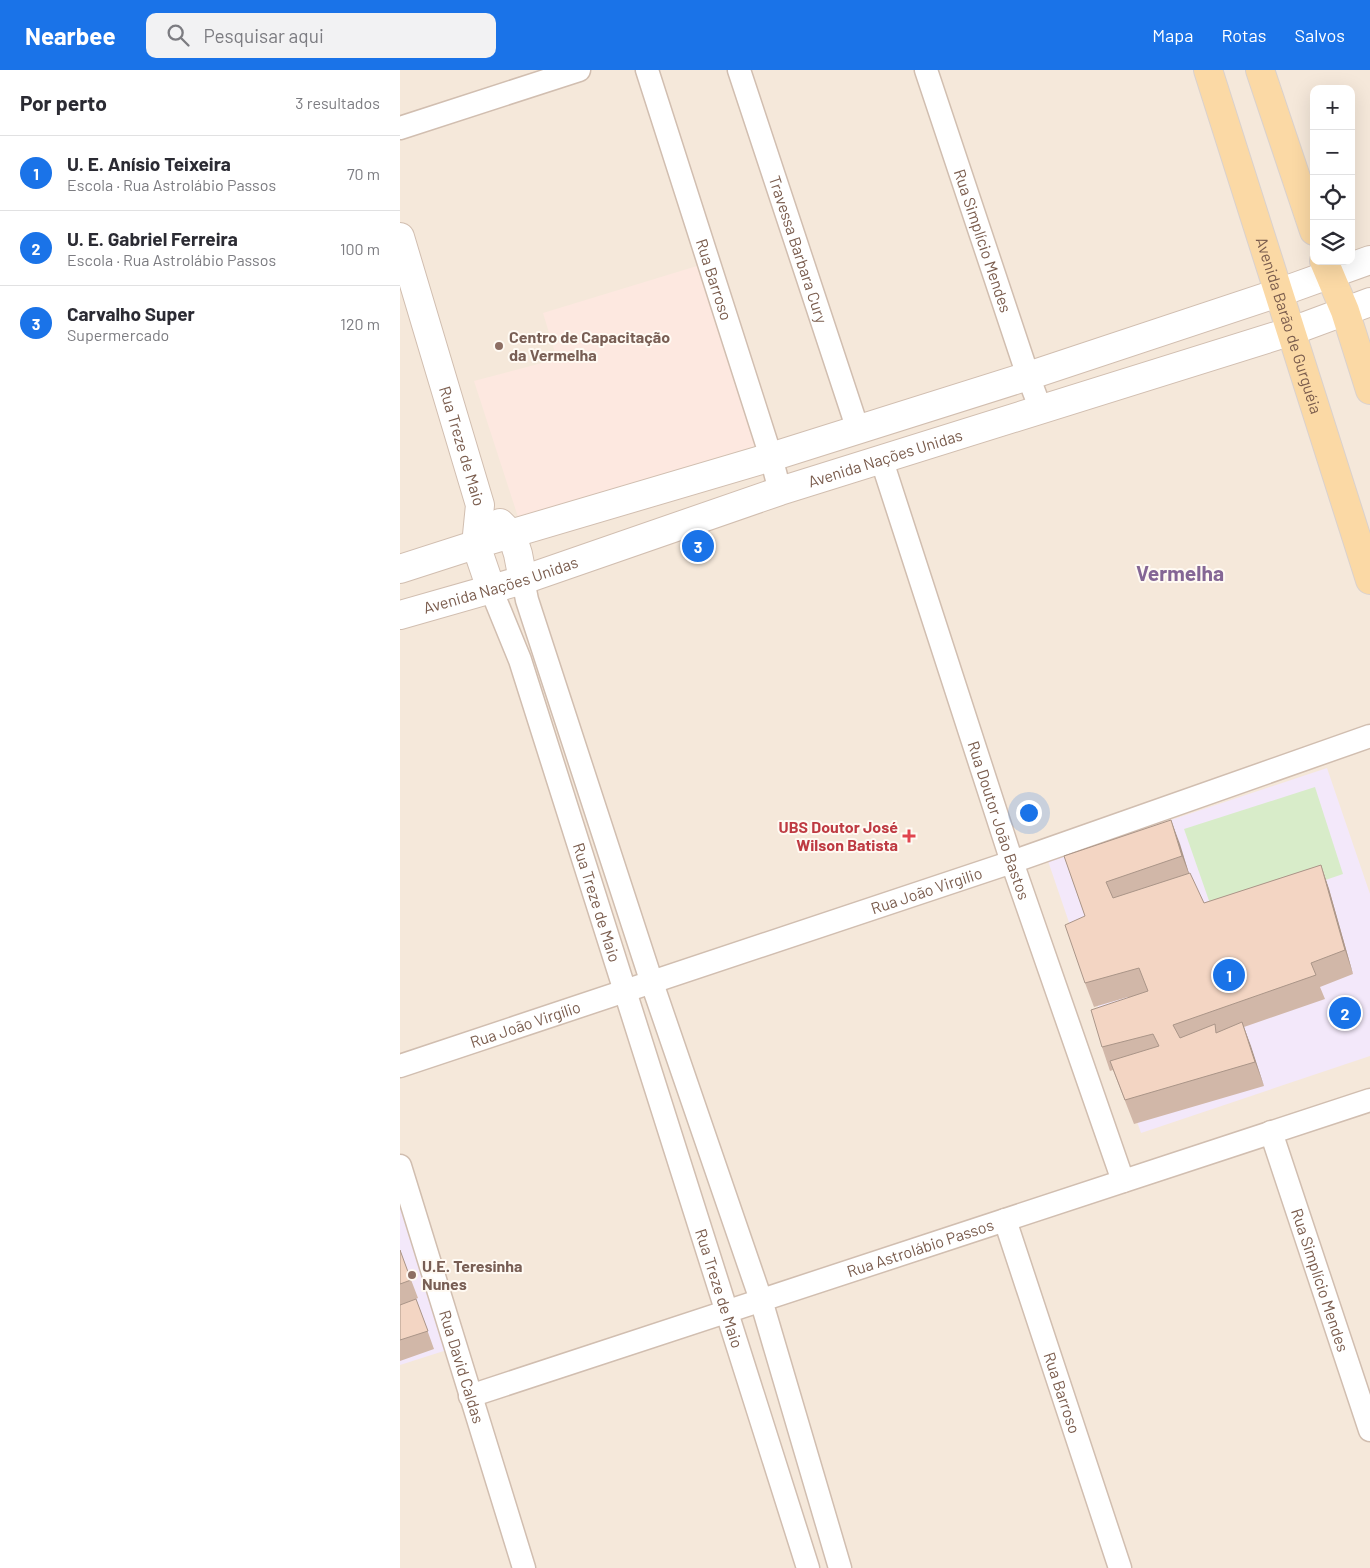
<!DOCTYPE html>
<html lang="pt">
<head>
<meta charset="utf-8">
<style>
  :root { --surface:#fff; --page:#f2f2f3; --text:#2b2b33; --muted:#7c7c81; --line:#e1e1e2; --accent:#1a73e8 }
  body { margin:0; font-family:Barlow,sans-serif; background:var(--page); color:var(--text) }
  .controls { position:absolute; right:15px; top:15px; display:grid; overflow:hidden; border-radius:10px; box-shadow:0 5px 20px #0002 }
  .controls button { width:45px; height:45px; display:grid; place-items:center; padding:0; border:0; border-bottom:1px solid var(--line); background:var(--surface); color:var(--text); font:25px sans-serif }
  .you { position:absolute; left:628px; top:742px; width:18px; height:18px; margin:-12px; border:4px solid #fff; border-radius:50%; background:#1a73e8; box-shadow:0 0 0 8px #1a73e833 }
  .badge { display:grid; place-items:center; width:32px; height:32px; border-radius:50%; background:var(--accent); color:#fff; font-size:16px; font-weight:700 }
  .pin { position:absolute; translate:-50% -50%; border:2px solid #fff; box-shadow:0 1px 5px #0006 }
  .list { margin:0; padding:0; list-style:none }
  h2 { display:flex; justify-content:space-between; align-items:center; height:65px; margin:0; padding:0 20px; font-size:21px }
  h2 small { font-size:16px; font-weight:400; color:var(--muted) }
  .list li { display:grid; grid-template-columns:32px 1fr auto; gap:15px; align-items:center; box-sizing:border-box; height:75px; padding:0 20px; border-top:1px solid var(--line) }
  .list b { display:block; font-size:19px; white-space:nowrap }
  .list p { margin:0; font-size:16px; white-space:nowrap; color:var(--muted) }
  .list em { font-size:16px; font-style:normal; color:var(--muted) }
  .icon { flex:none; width:28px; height:28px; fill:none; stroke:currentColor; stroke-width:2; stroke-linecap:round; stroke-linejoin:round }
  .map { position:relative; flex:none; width:970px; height:1498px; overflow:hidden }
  header { display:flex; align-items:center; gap:30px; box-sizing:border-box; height:70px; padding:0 25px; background:var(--accent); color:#fff }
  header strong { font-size:24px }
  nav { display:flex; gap:28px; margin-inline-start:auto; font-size:18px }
  .search { width:350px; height:45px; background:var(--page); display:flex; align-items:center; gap:12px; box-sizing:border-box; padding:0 18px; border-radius:10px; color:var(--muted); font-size:19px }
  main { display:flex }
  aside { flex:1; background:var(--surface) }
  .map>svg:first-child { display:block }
  .residential { fill:#f5e8da; fill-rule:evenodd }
  .commercial { fill:#fde8e0 }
  .education { fill:#f3e8fa }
  .green { fill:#d8ecc9 }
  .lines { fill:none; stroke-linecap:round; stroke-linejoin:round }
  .minor-casing { stroke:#d1beb0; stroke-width:25 }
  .tertiary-casing { stroke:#d1beb0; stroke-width:30 }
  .primary-casing { stroke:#dad1cd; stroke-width:30 }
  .minor { stroke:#fff; stroke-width:22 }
  .tertiary { stroke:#fff; stroke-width:28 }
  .primary { stroke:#fbd9a5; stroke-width:28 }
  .wall { fill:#d1b7a8 }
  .shaded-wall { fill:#aa9588 }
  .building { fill:#f3d5c3; stroke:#aa9588 }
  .education-dot { fill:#8d6e63; stroke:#fffaf3; stroke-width:2 }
  .health-dot { fill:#e0444e; stroke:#fffaf3; stroke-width:2 }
  .labels { text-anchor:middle; stroke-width:4; stroke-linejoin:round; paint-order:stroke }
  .street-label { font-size:16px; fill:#7a5c4d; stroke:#fffaf3 }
  .education-label { font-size:16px; font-weight:bold; fill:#785e54; stroke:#fffaf3; text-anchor:start }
  .health-label { font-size:16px; font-weight:bold; fill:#be3a42; stroke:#fffaf3; text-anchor:end }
  .district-label { font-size:21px; font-weight:bold; fill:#846695; stroke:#fffaf3 }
</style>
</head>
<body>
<header>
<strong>Nearbee</strong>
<div class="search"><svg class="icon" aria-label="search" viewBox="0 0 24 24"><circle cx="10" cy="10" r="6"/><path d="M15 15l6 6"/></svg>Pesquisar aqui</div>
<nav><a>Mapa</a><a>Rotas</a><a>Salvos</a></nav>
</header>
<main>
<aside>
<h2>Por perto<small>3 resultados</small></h2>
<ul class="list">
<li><span class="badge">1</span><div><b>U. E. Anísio Teixeira</b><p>Escola · Rua Astrolábio Passos</p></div><em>70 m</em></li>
<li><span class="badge">2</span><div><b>U. E. Gabriel Ferreira</b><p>Escola · Rua Astrolábio Passos</p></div><em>100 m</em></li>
<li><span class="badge">3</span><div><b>Carvalho Super</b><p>Supermercado</p></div><em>120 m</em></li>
</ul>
</aside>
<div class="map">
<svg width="970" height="1498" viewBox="0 0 970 1498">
  <rect width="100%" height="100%" fill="#fdf6ec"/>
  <path class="residential" d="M 0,0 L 970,0 L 970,1498 L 0,1498 ZM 914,19 L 951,19 L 951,191 L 914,191 Z"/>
  <path class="commercial" d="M 297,196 L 358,375 L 118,447 L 74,311 L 157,289 L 143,243 Z"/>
  <path class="education" d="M 927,698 L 970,824 L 970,986 L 741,1063 L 648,791 Z
    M 0,1132 L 50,1279 L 0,1295 Z"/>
  <path class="green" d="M 915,717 L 943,804 L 815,848 L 784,759 Z"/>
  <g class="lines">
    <g class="minor-casing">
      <g id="minor">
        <path id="s1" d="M 247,0 L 371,387 L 380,421"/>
        <path id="s2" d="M 339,0 L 458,360"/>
        <path id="s3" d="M 526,0 L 628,306 L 641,340"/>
        <path d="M 0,58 L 179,0"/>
        <path id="s4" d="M 481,388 L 612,792 L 723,1111"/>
        <path d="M 123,510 L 127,530 L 252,913 L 361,1230 L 440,1498"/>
        <path id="s5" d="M 91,519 L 120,590 L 408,1498"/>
        <path id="s6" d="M 0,996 L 612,792 L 970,666"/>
        <path id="s7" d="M 871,1062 L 970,1360"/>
        <path id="s8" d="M 0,1096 L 124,1498"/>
        <path id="s9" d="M 605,1150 L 720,1498"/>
        <path id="s10" d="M 70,1326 L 970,1030"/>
      </g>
    </g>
    <g class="tertiary-casing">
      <g id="tertiary">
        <path id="s11" d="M 0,167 L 80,435 L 76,475 L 91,519"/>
        <path d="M 100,453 L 112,465 L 118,484 L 123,510"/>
        <path d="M 0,499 L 90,470 L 371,387 L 628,306 L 878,223 L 970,190"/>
        <path id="s12" d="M 0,545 L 123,510 L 380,421 L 892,261 L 970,232"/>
      </g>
    </g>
    <g class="primary-casing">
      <g id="primary">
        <path id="s13" d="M 808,0 L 970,510"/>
        <path d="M 860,0 L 914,161"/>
        <path d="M 924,191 L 945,241 L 970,320"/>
      </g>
    </g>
    <use href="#minor" class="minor"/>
    <use href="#tertiary" class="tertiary"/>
    <use href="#primary" class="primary"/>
  </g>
  <path class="wall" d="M 771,750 L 789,803 L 804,833 L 921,795 L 929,819 L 953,904 L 920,917 L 925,929 L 844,957 L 864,1016 L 734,1054 L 713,1000 L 710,1001 L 702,977 L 728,927 L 694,937 L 685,913 L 685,846 L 664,786 Z
    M 0,1181 L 18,1228 L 16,1229 L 34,1279 L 0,1291 Z"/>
  <path class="shaded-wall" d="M 771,750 L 780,774 L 791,810 L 782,786 Z
    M 921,795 L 929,819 L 953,904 L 945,880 Z
    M 842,952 L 851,976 L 864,1016 L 855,992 Z"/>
  <path class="building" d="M 771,750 L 782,786 L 706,812 L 713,828 L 790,803 L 804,833 L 921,795 L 945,880 L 911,893 L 916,905 L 773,955 L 780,968 L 815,954 L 816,963 L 842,952 L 855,992 L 725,1030 L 710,991 L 759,976 L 753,964 L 702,977 L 691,940 L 748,921 L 739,898 L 685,913 L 665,855 L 685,846 L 664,786 Z
    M 0,1180 L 11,1210 L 0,1214 Z
    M 16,1229 L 28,1261 L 0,1270 L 0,1235 Z"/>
  <g class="education-dot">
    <circle cx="99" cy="276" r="5"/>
    <circle cx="12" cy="1205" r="5"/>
  </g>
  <path class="health-dot" d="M506.5 758.5h5v5h5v5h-5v5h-5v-5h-5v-5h5z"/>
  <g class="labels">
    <g class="street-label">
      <text dy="6" stroke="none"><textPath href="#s3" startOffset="180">Rua Simplício Mendes</textPath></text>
      <text dy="6" stroke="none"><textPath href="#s2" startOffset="189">Travessa Barbara Cury</textPath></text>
      <text dy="6" stroke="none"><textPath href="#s1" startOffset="220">Rua Barroso</textPath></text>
      <text dy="6" stroke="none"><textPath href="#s13" startOffset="268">Avenida Barão de Gurguéia</textPath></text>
      <text dy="6" stroke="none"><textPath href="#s11" startOffset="218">Rua Treze de Maio</textPath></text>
      <text dy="6" stroke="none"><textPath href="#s12" startOffset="510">Avenida Nações Unidas</textPath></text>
      <text dy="6" stroke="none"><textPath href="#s12" startOffset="105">Avenida Nações Unidas</textPath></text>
      <text dy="6" stroke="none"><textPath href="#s4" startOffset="381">Rua Doutor João Bastos</textPath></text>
      <text dy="6" stroke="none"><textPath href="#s6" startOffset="555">Rua João Virgilio</textPath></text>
      <text dy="6" stroke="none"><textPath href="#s5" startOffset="331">Rua Treze de Maio</textPath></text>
      <text dy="6" stroke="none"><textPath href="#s6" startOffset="132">Rua João Virgílio</textPath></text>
      <text dy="6" stroke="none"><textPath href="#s10" startOffset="474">Rua Astrolábio Passos</textPath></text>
      <text dy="6" stroke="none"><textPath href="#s7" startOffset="156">Rua Simplício Mendes</textPath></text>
      <text dy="6" stroke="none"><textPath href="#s5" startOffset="736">Rua Treze de Maio</textPath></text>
      <text dy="6" stroke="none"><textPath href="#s8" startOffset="210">Rua David Caldas</textPath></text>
      <text dy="6" stroke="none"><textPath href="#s9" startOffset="182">Rua Barroso</textPath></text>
    </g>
    <g class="education-label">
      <text x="109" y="273">Centro de Capacitação<tspan x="109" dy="18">da Vermelha</tspan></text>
      <text x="22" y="1202">U.E. Teresinha<tspan x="22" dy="18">Nunes</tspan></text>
    </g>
    <g class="health-label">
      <text x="498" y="763">UBS Doutor José<tspan x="498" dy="18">Wilson Batista</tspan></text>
    </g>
    <g class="district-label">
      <text x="780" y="511">Vermelha</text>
    </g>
  </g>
</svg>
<div class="controls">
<button>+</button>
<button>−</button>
<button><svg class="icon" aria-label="locate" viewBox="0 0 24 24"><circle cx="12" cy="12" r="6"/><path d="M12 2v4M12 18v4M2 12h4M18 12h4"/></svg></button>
<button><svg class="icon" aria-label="layers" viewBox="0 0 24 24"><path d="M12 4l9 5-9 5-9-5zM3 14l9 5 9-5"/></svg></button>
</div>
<div class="you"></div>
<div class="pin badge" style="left:829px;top:905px">1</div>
<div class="pin badge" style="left:945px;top:943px">2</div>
<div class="pin badge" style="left:298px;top:476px">3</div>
</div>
</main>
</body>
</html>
